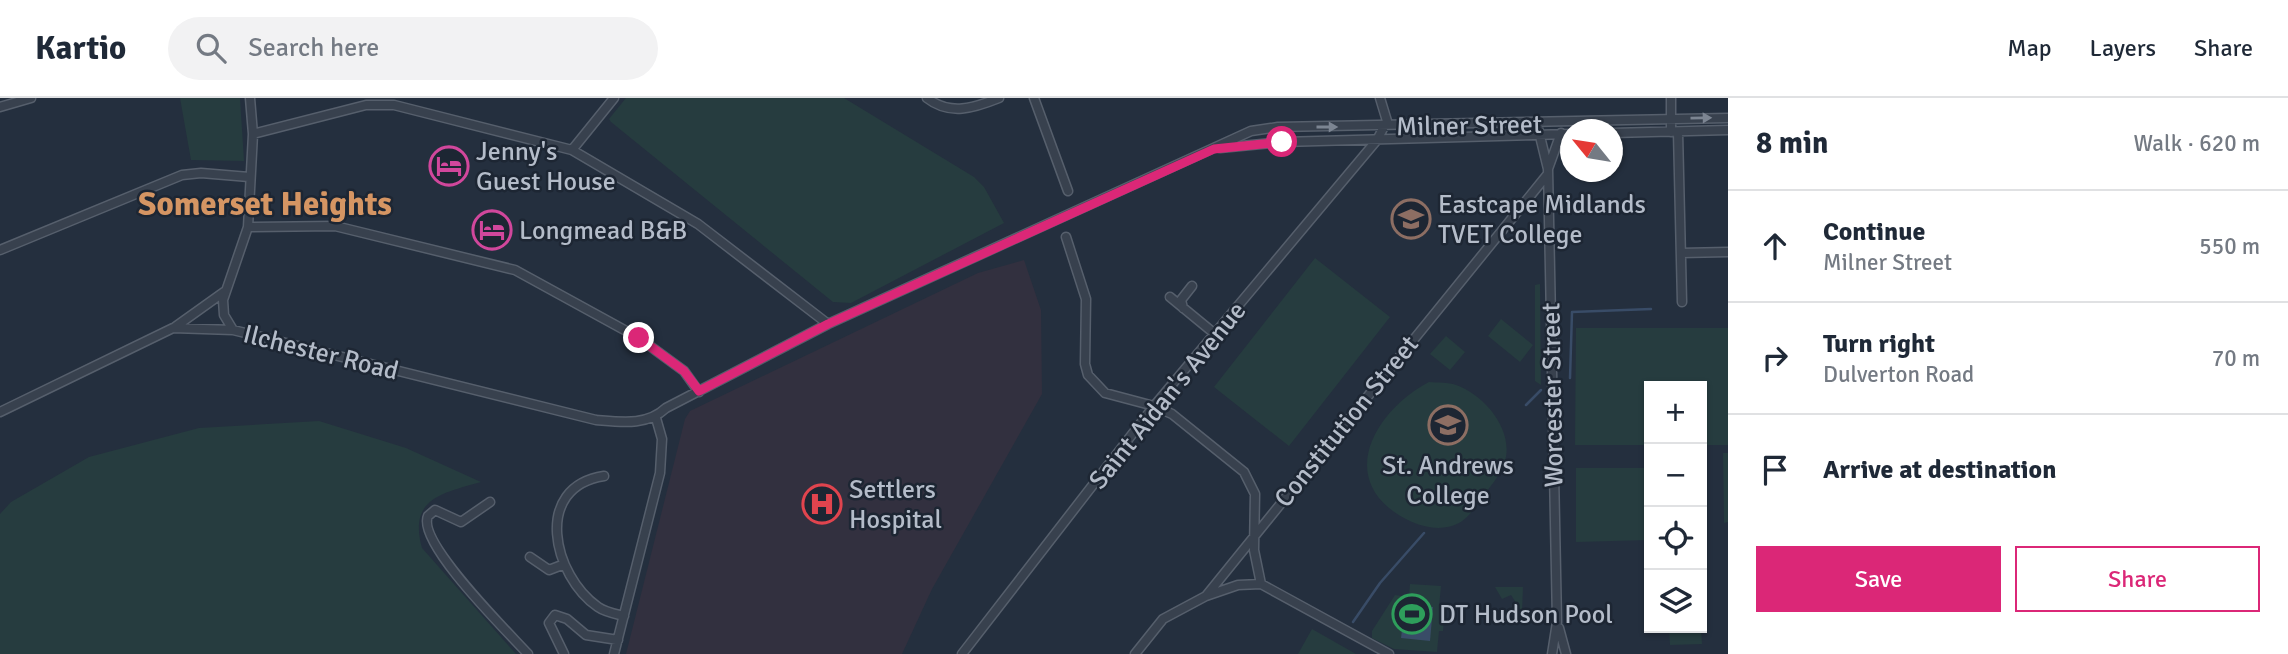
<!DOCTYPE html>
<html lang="en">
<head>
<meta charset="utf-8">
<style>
  :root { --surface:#fff; --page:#f2f2f3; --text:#1f2937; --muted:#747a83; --line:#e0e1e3; --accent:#db2777 }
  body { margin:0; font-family:Signika,sans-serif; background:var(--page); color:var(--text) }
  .controls { position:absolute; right:21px; bottom:21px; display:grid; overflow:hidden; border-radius:0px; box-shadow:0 2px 5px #0004 }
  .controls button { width:63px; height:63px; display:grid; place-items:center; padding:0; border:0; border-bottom:2px solid var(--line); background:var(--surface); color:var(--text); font:35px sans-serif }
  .compass { position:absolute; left:1560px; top:21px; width:63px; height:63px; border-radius:50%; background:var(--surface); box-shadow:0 2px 5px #0004; rotate:300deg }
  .stop { position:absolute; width:21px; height:21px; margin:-16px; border:5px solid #db2777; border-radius:50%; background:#fff }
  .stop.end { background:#db2777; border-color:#fff; box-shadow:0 2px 7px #0008 }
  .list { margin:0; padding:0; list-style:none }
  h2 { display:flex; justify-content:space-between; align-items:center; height:91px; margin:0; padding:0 28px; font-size:30px }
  h2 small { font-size:23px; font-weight:400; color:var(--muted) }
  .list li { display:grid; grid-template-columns:46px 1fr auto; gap:21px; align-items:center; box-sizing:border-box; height:112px; padding:0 28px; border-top:2px solid var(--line) }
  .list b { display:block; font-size:26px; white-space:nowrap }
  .list p { margin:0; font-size:23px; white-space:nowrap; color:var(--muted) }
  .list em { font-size:23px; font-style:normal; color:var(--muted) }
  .actions { display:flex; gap:14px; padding:21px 28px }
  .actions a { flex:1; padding:16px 0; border:2px solid var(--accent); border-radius:0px; text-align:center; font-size:24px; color:var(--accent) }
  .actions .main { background:var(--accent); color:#fff }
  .icon { flex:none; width:38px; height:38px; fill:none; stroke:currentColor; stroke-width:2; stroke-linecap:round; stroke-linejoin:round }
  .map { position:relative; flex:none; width:1728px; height:556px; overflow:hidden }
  header { display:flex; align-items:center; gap:42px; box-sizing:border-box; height:98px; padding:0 35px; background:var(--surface); border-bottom:2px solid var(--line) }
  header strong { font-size:33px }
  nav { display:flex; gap:38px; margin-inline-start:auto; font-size:24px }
  .search { width:490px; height:63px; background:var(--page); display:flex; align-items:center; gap:18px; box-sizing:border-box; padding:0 24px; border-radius:38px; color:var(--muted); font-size:26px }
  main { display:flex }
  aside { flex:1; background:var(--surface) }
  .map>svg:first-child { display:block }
  .medical { fill:#32303f }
  .green { fill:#263c3f }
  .water { fill:#394c67 }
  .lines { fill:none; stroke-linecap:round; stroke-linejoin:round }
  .stream { stroke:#394c67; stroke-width:2.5 }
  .street-casing { stroke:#565f6c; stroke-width:11 }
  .street { stroke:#38414e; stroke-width:8 }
  .oneway { fill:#7c8592 }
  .route { stroke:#db2777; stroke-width:9 }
  .labels { text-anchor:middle; stroke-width:5; stroke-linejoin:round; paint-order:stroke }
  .street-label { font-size:26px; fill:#b4bcc9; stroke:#1d2633 }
  .poi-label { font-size:26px; fill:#b4bcc9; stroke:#1d2633; text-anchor:start }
  .district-label { font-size:33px; font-weight:bold; fill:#d59563; stroke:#1d2633 }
</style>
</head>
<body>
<header>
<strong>Kartio</strong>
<div class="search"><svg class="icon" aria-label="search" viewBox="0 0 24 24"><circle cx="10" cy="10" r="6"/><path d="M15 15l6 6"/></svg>Search here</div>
<nav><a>Map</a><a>Layers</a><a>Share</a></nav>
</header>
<main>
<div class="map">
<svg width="1728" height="556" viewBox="0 0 1728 556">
  <rect width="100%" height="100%" fill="#242f3e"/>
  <path class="medical" d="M 1024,162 L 1041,212 L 1042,296 L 932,491 L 902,556 L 626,556 L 685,321 L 690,313 L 978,175 Z"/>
  <path class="green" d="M 180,0 L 240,0 L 244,63 L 191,62 Z
    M 626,0 L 844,0 L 974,79 L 984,89 L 1004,125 L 851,205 L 833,204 L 611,24 L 609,21 Z
    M 1315,160 L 1390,219 L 1289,348 L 1214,289 Z
    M 1540,186 L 1541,287 L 1535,283 L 1535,187 Z
    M 1501,221 L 1533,247 L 1520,264 L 1488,238 Z
    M 1576,230 L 1728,230 L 1728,347 L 1702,347 L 1702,288 L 1649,288 L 1649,347 L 1575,347 Z
    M 1446,238 L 1465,254 L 1450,272 L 1430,256 Z
    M 1429,284 C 1438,285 1448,284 1456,287 C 1485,297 1516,334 1504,366 C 1500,378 1491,387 1484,397 C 1477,406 1469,420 1459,425 C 1436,437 1408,425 1389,410 C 1339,368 1384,307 1429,284 Z
    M 319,323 L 406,350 L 481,384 C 443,395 408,400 422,450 L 516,556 L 0,556 L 0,416 L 11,404 L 89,359 L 199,330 Z
    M 1723,355 L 1728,355 L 1728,424 L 1724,425 Z
    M 1576,370 L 1649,370 L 1649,442 L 1576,444 Z
    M 1410,486 L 1441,488 L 1439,509 L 1445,510 L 1443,533 L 1439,533 L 1437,554 L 1394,551 L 1372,540 L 1372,533 L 1395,497 L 1409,499 Z
    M 1495,489 L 1523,489 L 1522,514 L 1511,497 L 1502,501 Z
    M 1669,530 L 1701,530 L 1702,546 L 1670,547 Z
    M 1312,531 L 1356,556 L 1298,556 Z"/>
  <path class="water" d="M 1405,506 L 1433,509 L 1430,543 L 1401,540 Z"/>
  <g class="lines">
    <path class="stream" d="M 1570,280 L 1572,214 L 1651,211
      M 1526,307 L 1541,292
      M 1353,524 L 1380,485 L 1424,435"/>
    <g class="street-casing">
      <path id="street" d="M 927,0 C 950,18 974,10 999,0
        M 1034,0 L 1068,93
        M 1671,0 L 1671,34
        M 0,9 L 31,0
        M 1537,26 L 1548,71 L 1557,524 L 1552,556
        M 1678,34 L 1682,204
        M 1612,35 L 1728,32
        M 253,36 L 366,7 L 394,7 L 572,52 L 698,126 L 828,226
        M 1220,50 L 1282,44 L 1570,36
        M 572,52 L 614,0
        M 1548,71 L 1561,35
        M 248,129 L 335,128 L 515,172 L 639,240 L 684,273 L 699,294
        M 1066,139 L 1086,201 L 1085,266 L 1088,277 L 1105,295 L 1154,308 L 1172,316 L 1244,374 L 1255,396 L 1254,452 L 1261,486
        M 0,152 L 182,77 L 201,75 L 249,79
        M 1681,155 L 1728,154
        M 1170,199 L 1215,236
        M 1183,210 L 1181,202 L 1192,188
        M 175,229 L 224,194
        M 233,232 L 224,217 L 223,202 L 248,129 L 253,36 L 250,0
        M 0,314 L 173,230 L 233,232 L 596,322 C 621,324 647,328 666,310 L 828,226 L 1251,33 L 1278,29 L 1728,20
        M 604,378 C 532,389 553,478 598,509 C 605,514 616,516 624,518
        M 490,404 L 461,424 L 435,412 L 428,418 C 416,444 508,534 528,556
        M 530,459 L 549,472 L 562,467
        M 1206,498 L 1238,487 L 1261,486 L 1389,556
        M 1559,530 L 1566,556
        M 564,556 L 549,525 L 555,517 L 567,521 L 586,537 L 618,542
        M 614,556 L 660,375 L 662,341 L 656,320
        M 962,556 L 1154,308 L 1377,42 L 1387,23 L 1380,0
        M 1135,556 L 1163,521 L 1206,498 L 1547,77"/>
    </g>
    <use href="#street" class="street"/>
  </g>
  <defs><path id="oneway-solid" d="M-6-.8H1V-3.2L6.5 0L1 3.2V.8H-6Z" transform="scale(1.75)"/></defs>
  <g class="oneway">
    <use href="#oneway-solid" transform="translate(1701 20) rotate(-1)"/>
    <use href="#oneway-solid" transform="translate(1327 29)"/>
  </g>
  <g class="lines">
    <path class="route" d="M 639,240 L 684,273 L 699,293 L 828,226 L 1214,51 L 1282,44"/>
  </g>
  <defs>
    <g id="hotel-ring" transform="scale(2.0125)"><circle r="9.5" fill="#1d2633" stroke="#d1479c" stroke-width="1.5"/><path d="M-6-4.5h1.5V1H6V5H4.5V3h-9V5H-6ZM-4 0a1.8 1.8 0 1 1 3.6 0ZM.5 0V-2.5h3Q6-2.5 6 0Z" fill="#d1479c"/></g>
    <g id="university-ring" transform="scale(2.0125)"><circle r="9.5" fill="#1d2633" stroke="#8d6e63" stroke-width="1.5"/><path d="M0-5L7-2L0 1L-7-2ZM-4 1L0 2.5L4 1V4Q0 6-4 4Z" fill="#8d6e63"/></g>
    <g id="school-ring" transform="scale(2.0125)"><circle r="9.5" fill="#1d2633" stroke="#8d6e63" stroke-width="1.5"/><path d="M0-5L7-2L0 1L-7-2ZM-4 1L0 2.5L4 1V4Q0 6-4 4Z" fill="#8d6e63"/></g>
    <g id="hospital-ring" transform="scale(2.0125)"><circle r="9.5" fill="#1d2633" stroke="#e0444e" stroke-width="1.5"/><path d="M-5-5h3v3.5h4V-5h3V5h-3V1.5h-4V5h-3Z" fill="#e0444e"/></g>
    <g id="stadium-ring" transform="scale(2.0125)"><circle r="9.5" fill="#1d2633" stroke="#2e9e5b" stroke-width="1.5"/><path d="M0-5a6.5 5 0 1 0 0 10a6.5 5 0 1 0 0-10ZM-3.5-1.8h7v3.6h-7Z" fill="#2e9e5b"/></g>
  </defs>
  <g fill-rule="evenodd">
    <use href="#hotel-ring" x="449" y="68"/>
    <use href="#university-ring" x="1411" y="121"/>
    <use href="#hotel-ring" x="492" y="132"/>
    <use href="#school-ring" x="1448" y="327"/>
    <use href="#hospital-ring" x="822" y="406"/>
    <use href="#stadium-ring" x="1412" y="516"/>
  </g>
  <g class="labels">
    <g class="street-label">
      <text transform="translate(1469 27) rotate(-1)" y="9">Milner Street</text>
      <text transform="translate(321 254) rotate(14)" y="9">Ilchester Road</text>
      <text transform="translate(1167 297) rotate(-51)" y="9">Saint Aidan's Avenue</text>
      <text transform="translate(1552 297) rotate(-91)" y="9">Worcester Street</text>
      <text transform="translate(1346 323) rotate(-51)" y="9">Constitution Street</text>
    </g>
    <g class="poi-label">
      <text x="476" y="62">Jenny's<tspan x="476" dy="30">Guest House</tspan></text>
      <text x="1438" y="115">Eastcape Midlands<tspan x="1438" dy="30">TVET College</tspan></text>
      <text x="519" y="141">Longmead B&amp;B</text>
      <text x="1448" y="376" text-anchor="middle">St. Andrews<tspan x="1448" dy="30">College</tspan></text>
      <text x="849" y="400">Settlers<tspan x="849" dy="30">Hospital</tspan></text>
      <text x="1439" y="525">DT Hudson Pool</text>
    </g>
    <g class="district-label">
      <text x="265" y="117">Somerset Heights</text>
    </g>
  </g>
</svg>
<div class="controls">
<button>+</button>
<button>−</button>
<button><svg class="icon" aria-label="locate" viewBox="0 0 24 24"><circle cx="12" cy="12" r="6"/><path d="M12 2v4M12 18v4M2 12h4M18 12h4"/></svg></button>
<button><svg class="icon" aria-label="layers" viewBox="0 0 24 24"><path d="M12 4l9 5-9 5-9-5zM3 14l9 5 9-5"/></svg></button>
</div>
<svg class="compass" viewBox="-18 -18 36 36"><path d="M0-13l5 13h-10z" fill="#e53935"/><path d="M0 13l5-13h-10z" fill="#747a83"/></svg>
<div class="stop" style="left:1282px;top:44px"></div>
<div class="stop end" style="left:639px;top:240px"></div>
</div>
<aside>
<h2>8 min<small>Walk · 620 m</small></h2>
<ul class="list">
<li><svg class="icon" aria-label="ahead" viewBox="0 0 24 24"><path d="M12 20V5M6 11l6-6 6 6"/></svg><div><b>Continue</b><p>Milner Street</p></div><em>550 m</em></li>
<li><svg class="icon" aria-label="right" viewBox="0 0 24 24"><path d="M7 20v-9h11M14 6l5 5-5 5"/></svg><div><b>Turn right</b><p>Dulverton Road</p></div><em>70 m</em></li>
<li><svg class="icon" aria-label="arrive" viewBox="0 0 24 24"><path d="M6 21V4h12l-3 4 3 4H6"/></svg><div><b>Arrive at destination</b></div></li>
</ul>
<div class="actions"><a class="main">Save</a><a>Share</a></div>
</aside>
</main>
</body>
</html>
